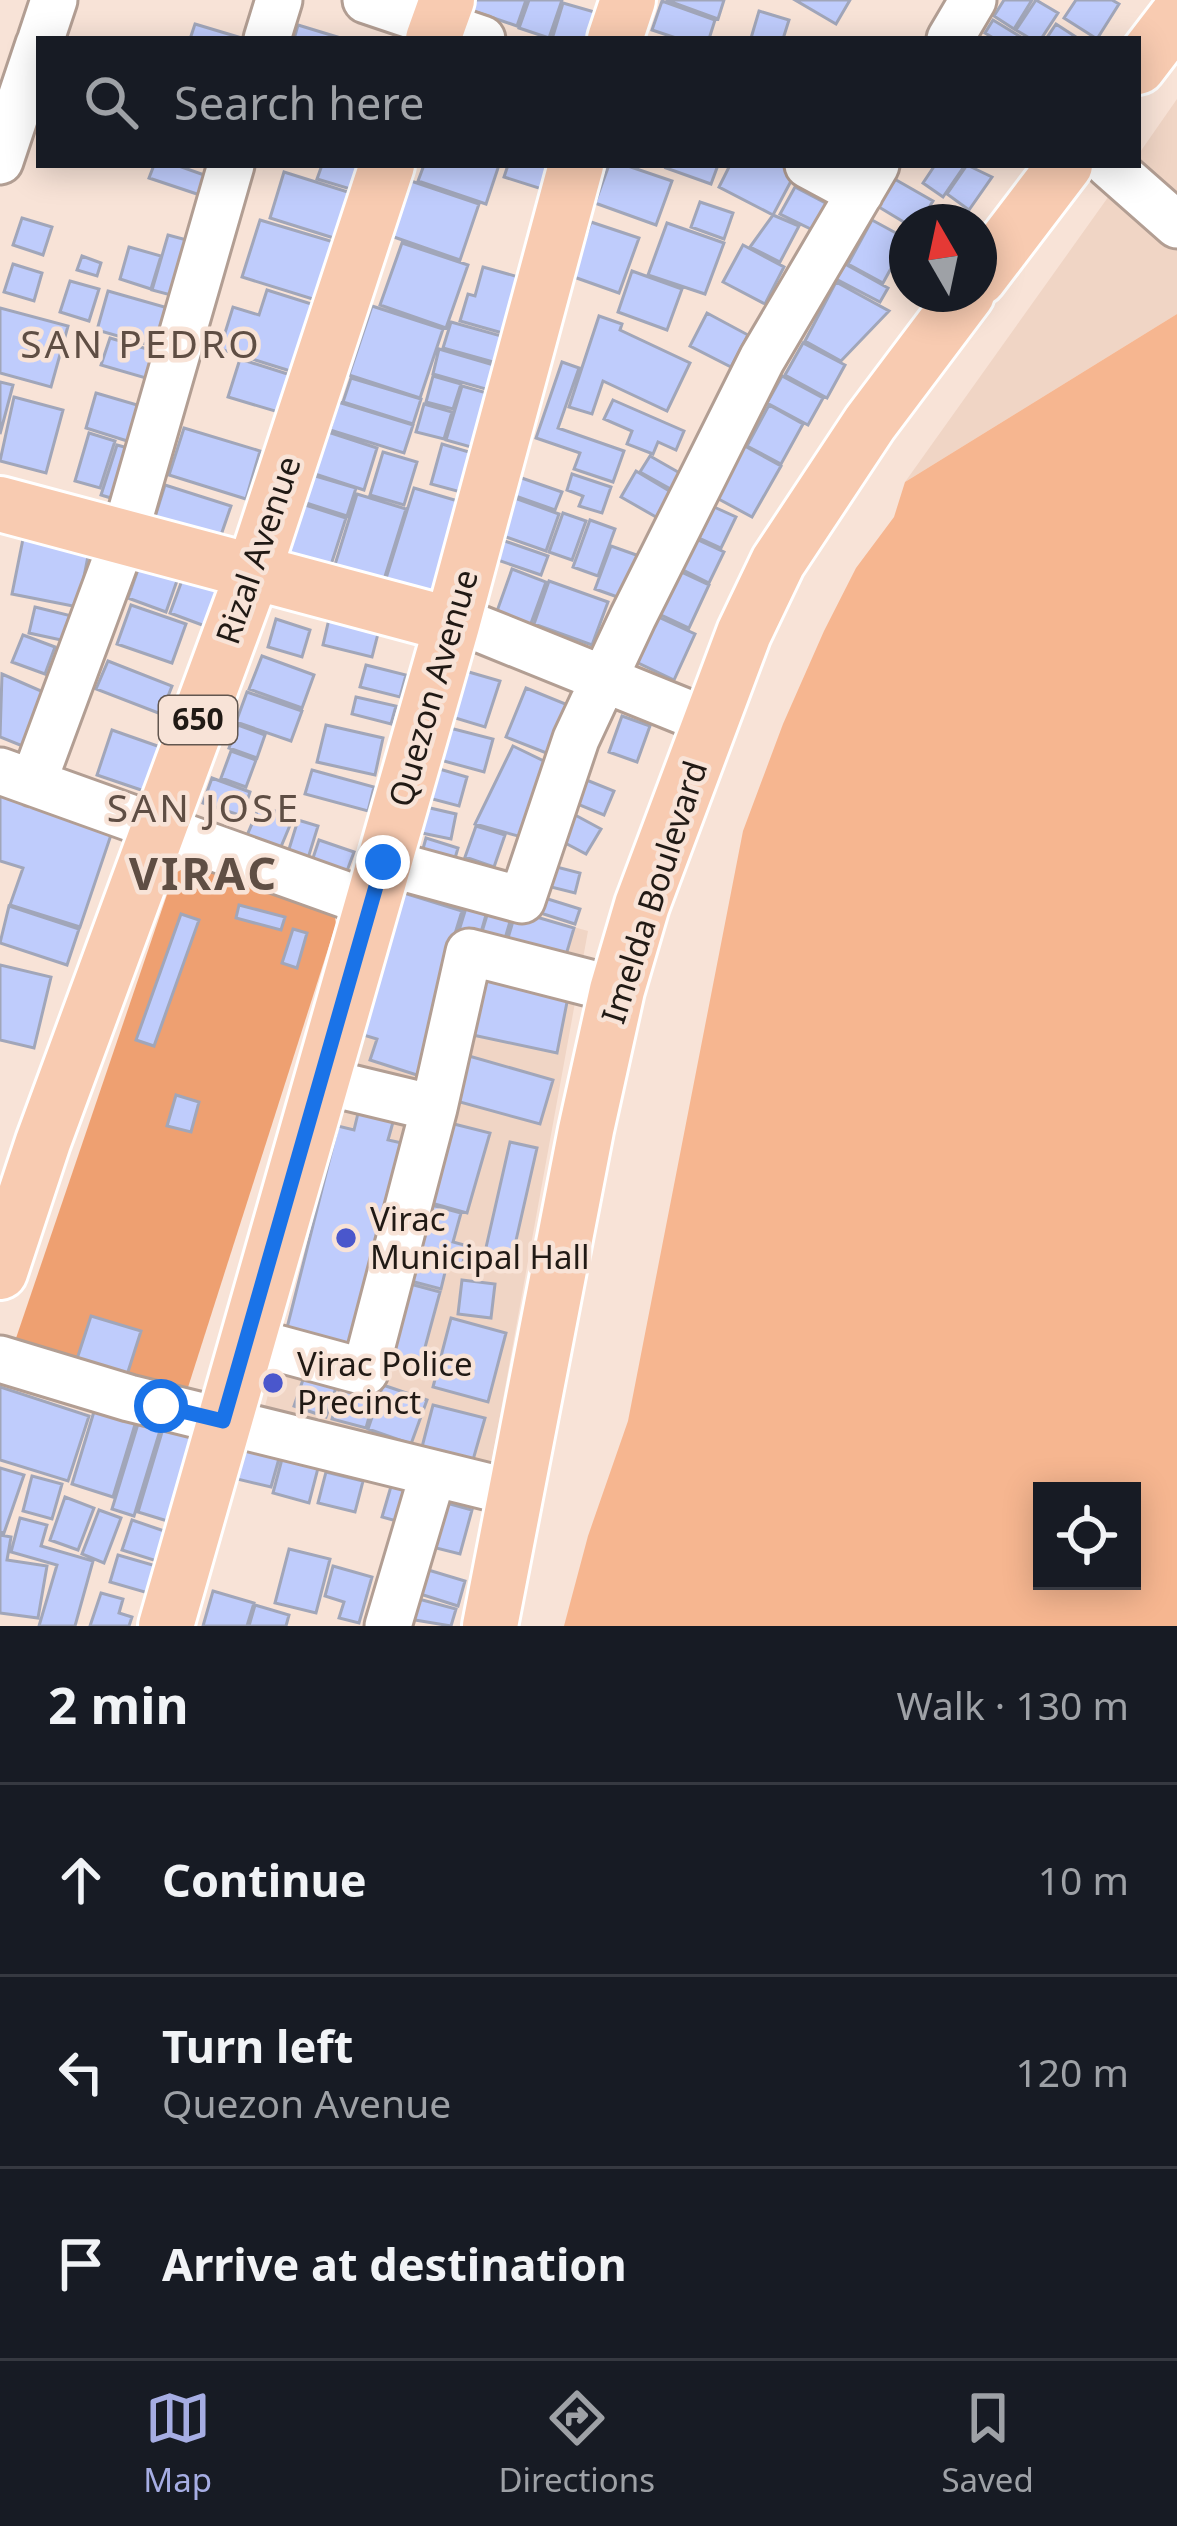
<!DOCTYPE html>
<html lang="en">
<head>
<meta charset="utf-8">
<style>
  :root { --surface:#171b24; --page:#20242c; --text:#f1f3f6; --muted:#9ea1a6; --line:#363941; --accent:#a6ade3 }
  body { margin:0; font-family:"Noto Sans",sans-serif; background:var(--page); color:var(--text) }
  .controls { position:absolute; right:36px; bottom:36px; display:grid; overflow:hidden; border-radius:0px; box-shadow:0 6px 30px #0003 }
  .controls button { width:108px; height:108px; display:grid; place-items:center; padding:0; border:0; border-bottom:3px solid var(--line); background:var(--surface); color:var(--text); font:60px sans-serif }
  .compass { position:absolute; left:889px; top:204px; width:108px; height:108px; border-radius:50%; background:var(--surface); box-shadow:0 6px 30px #0003; rotate:351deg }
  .stop { position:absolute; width:36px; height:36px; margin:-27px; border:9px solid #1a73e8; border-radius:50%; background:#fff }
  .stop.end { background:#1a73e8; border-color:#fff; box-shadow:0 3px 12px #0008 }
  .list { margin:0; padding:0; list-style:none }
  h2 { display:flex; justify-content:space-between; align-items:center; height:156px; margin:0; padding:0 48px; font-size:51px }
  h2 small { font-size:39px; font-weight:400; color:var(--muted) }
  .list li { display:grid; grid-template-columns:78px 1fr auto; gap:36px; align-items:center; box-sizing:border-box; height:192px; padding:0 48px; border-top:3px solid var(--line) }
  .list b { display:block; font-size:45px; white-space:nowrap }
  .list p { margin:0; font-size:39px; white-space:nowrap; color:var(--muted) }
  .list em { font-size:39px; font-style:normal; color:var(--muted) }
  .icon { flex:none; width:66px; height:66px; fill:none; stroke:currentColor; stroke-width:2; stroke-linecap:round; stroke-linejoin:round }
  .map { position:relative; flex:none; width:1177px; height:1626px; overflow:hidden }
  .search { position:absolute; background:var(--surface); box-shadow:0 6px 30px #0003; left:36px; right:36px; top:36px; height:132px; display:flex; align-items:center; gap:30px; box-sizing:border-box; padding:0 42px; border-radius:0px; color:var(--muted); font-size:45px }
  .sheet { height:732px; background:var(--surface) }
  nav { display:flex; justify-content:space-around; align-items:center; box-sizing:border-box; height:168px; border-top:3px solid var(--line); background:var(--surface); font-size:33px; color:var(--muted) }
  nav a { display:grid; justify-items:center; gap:6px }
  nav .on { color:var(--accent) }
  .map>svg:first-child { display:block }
  .built { fill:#f0d5c5 }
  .green { fill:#eea071 }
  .water { fill:#f6b690; fill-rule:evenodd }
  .building { fill:#bfccfc; stroke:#a1a6b9; stroke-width:3 }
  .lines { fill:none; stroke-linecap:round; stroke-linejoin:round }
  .minor-casing { stroke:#b29e93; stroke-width:51 }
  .major-casing { stroke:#fff; stroke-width:60 }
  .minor { stroke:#fff; stroke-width:45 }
  .major { stroke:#f8cbb1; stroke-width:54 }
  .route { stroke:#1a73e8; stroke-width:15 }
  .poi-dot { fill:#4a57cc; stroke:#f8e3d7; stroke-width:4.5 }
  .labels { text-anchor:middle; stroke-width:9; stroke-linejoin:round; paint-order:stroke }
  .shield { fill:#f8e3d7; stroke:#62564f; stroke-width:3 }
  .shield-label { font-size:30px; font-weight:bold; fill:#211a15 }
  .street-label { font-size:33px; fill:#211a15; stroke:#f8e3d7 }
  .poi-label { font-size:33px; fill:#211a15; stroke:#f8e3d7; text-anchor:start }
  .quarter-label { font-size:39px; letter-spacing:3px; fill:#5f4e44; stroke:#f8e3d7 }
  .district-label { font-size:45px; font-weight:bold; letter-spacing:3px; fill:#5f4e44; stroke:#f8e3d7 }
</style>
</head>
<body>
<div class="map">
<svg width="1177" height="1626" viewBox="0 0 1177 1626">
  <rect width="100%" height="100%" fill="#f8e3d7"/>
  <path class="built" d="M 1177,99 L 1177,314 L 905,482 L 1131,165 L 1138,165 L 1138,155 Z
    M 403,880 L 588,931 L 489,1476 L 264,1410 Z"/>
  <path class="green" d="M 196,861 L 334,911 L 336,924 L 183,1403 L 13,1347 L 174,874 Z"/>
  <path class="water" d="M 1177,314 L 1177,1626 L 564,1626 L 588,1536 L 628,1421 L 743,831 L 783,724 L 824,631 L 856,568 L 894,517 L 905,482 ZM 1042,1491 L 1132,1491 L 1132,1581 L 1042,1581 Z"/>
  <path class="building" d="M 474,0 L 526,0 L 517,26 L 470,10 Z
    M 529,0 L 562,0 L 549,38 L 519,28 Z
    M 666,0 L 724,0 L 718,19 Z
    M 795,0 L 850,0 L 836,24 Z
    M 1004,0 L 1032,0 L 1014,29 L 994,16 Z
    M 1036,0 L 1058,13 L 1041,39 L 1031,39 L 1016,30 Z
    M 1076,0 L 1112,0 L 1119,4 L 1097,39 L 1064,18 Z
    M 662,1 L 715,20 L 709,39 L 679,39 L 652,30 Z
    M 563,3 L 605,15 L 598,39 L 552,39 Z
    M 759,11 L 789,20 L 783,39 L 751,38 Z
    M 993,20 L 1021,37 L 1020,39 L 995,39 L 985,33 Z
    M 195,24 L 245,39 L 190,39 Z
    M 1056,24 L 1079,39 L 1046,39 Z
    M 298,25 L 344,39 L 294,39 Z
    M 154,165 L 176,165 L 207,176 L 200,195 L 149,178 Z
    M 322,165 L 365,165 L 357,191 L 317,179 Z
    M 424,165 L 499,165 L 486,204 L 418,181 Z
    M 508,165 L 557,165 L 548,191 L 504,177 Z
    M 609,165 L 625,165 L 672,181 L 656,225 L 595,203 Z
    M 668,165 L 718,165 L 711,184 L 666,168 Z
    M 730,165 L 793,165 L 798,168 L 773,215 L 719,187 Z
    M 935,165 L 965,165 L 943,197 L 923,183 Z
    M 967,165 L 992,177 L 969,210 L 947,194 Z
    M 284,172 L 351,193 L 337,239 L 270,218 Z
    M 891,177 L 933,201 L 920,222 L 907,224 L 874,204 Z
    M 411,181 L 479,204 L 460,260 L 391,236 Z
    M 795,187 L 833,207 L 819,233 L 780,214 Z
    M 700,202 L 733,213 L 724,239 L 691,227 Z
    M 773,215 L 799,226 L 780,262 L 750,247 Z
    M 22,218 L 52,227 L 43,255 L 13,245 Z
    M 260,220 L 347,246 L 329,304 L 242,277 Z
    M 872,220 L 907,239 L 883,283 L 848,264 Z
    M 591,222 L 639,238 L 619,293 L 571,276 Z
    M 667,223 L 724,243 L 705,294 L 648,275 Z
    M 168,235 L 198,243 L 182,298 L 152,290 Z
    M 402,243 L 468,265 L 446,328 L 380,305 Z
    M 743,245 L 784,267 L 765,304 L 723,282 Z
    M 129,247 L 161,256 L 151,289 L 120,279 Z
    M 82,256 L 101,263 L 97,276 L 77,270 Z
    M 13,264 L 42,273 L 34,301 L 4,292 Z
    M 845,264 L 888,288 L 880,302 L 836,279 Z
    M 483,267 L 529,280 L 513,336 L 460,321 L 468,294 L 475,296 Z
    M 632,271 L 682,289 L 667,330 L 618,312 Z
    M 70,281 L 99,289 L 89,321 L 60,312 Z
    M 836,282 L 889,311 L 841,361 L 805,341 Z
    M 267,290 L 321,307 L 300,374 L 220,349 L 233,307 L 259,315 Z
    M 108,291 L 175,310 L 163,349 L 97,330 Z
    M 372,306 L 443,329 L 420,398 L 349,375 Z
    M 0,308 L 68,326 L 51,387 L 0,373 Z
    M 707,313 L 748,335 L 731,367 L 690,346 Z
    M 599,316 L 622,324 L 620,330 L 690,363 L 667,411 L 603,381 L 592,414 L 569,407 Z
    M 451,322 L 512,339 L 504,365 L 443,348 Z
    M 110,338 L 164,354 L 156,381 L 101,365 Z
    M 803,343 L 845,365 L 827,398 L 785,375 Z
    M 439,349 L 504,368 L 496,392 L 433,374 Z
    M 240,359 L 297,377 L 285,414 L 228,397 Z
    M 562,362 L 579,368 L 558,428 L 624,451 L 613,482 L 574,469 L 580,453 L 536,438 Z
    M 433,376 L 461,384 L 453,409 L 426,402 Z
    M 782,376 L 823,398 L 808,425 L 767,403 Z
    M 351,378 L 421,399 L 413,424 L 343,402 Z
    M 0,382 L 13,385 L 0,434 Z
    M 462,386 L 494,395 L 478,449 L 446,440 Z
    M 96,393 L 151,409 L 140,445 L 86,428 Z
    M 14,397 L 63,410 L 46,473 L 0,461 Z
    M 613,400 L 684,431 L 676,450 L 658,442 L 653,454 L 627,444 L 632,431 L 604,419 Z
    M 338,402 L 413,425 L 404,453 L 330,430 Z
    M 424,404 L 452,412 L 444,439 L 416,432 Z
    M 769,405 L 803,424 L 781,464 L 747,446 Z
    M 184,428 L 260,451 L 246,499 L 169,475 Z
    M 328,432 L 377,448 L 364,490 L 315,474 Z
    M 89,433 L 115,441 L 100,488 L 75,481 Z
    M 442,444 L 479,455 L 468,494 L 431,484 Z
    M 741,444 L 781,466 L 752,517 L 713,496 Z
    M 117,445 L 139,451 L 124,502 L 101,495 Z
    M 383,452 L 417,462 L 404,505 L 370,495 Z
    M 650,456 L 685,476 L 676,492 L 640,472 Z
    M 636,471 L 671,492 L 656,517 L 621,497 Z
    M 572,474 L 611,487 L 602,513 L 579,506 L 583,496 L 567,490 Z
    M 312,475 L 356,488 L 347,516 L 303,502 Z
    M 513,475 L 562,492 L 555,510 L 507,493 Z
    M 165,485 L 231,506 L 220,538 L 155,517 Z
    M 414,488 L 468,504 L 437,604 L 383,588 Z
    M 357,494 L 406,509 L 382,586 L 333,571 Z
    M 506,495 L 559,514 L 546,551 L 492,532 Z
    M 302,504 L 346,518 L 330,568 L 286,555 Z
    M 714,507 L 736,517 L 721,548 L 699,538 Z
    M 563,513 L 586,521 L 572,560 L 549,552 Z
    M 590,520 L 615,529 L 598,576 L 573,567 Z
    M 24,534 L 90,546 L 78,607 L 12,594 Z
    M 499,539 L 548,556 L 541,575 L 492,558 Z
    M 696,539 L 724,552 L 709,583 L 681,569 Z
    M 611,546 L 642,557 L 626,600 L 595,589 Z
    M 141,561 L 179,575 L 166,612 L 128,598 Z
    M 512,569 L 546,582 L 530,626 L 496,614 Z
    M 679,571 L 709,585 L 689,628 L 659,614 Z
    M 184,575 L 227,590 L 213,629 L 170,613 Z
    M 549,581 L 608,602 L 592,645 L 534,624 Z
    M 131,605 L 186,624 L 172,663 L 117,644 Z
    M 332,606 L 382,618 L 372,657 L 323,645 Z
    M 35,607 L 80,618 L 75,643 L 29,633 Z
    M 654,615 L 695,634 L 674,680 L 632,660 Z
    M 276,619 L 310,630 L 302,657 L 268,647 Z
    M 23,635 L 55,647 L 45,674 L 12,662 Z
    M 262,656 L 314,675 L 302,708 L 249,689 Z
    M 108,661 L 172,686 L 161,714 L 96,689 Z
    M 366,665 L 406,675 L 400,697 L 360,687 Z
    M 455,668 L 500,681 L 485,727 L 442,714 Z
    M 2,674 L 48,694 L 25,747 L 0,737 Z
    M 526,688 L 568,705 L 549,754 L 506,737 Z
    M 247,692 L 302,711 L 291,741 L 236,722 Z
    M 356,697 L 396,706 L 391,724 L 352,714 Z
    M 622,716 L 650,726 L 637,762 L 609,752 Z
    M 238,725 L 265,735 L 257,758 L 229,748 Z
    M 326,725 L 383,738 L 375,775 L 317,762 Z
    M 442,726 L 493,739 L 484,772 L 433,758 Z
    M 112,730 L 166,749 L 150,793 L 97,775 Z
    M 513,746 L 548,763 L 525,838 L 475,824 Z
    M 231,751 L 256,760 L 246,787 L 221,778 Z
    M 429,766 L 467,777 L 459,806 L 421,796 Z
    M 312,770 L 374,787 L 368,811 L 305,794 Z
    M 579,777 L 614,791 L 604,815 L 570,801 Z
    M 212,778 L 250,792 L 242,816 L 203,803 Z
    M 0,792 L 113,829 L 80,927 L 10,905 L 23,868 L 0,861 Z
    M 260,805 L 293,818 L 275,861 L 242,847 Z
    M 417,805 L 456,814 L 451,839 L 412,831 Z
    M 564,809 L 601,829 L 586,854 L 550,835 Z
    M 298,820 L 318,826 L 305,868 L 285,862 Z
    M 476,826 L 505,835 L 494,867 L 465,857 Z
    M 426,838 L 458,848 L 451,872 L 419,863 Z
    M 319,840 L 354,852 L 344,879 L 310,867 Z
    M 545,864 L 580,873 L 575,893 L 539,884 Z
    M 404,893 L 462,911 L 442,976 L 420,1076 L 370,1060 L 377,1039 L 360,1034 Z
    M 470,895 L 490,901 L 478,943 L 457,937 Z
    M 535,895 L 580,909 L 575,924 L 531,910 Z
    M 491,902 L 514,908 L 504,942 L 481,935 Z
    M 239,905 L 285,917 L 281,930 L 236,918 Z
    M 9,906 L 79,929 L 67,965 L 0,943 Z
    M 516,911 L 574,928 L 566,955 L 508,938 Z
    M 181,914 L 199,920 L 154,1046 L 136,1040 Z
    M 293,929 L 307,933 L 297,968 L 282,963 Z
    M 0,965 L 51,977 L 34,1048 L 0,1040 Z
    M 473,972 L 569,992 L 557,1053 L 459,1032 Z
    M 462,1054 L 553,1080 L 540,1124 L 449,1099 Z
    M 176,1095 L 199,1102 L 191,1132 L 167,1126 Z
    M 360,1105 L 395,1115 L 388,1140 L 406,1144 L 354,1349 L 286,1332 L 338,1126 L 354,1130 Z
    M 446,1122 L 490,1133 L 467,1213 L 424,1201 Z
    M 510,1142 L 537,1148 L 512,1258 L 485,1252 Z
    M 424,1203 L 461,1213 L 453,1242 L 468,1246 L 461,1268 L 447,1264 L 441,1289 L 403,1279 Z
    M 462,1280 L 495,1284 L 491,1318 L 458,1314 Z
    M 399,1281 L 440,1292 L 420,1366 L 378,1354 Z
    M 91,1316 L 141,1331 L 126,1378 L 76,1362 Z
    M 451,1318 L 506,1333 L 488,1402 L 433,1387 Z
    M 307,1368 L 339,1379 L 326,1417 L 294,1406 Z
    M 343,1377 L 378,1385 L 366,1428 L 332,1419 Z
    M 383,1385 L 427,1400 L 411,1444 L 368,1429 Z
    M 0,1387 L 89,1416 L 68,1481 L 0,1460 Z
    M 96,1405 L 137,1418 L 113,1497 L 72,1484 Z
    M 433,1405 L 485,1418 L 473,1460 L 422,1447 Z
    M 141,1414 L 162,1424 L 134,1516 L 112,1509 Z
    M 165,1422 L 200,1432 L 174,1523 L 138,1512 Z
    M 245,1446 L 280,1455 L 271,1487 L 237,1479 Z
    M 282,1459 L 318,1468 L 309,1503 L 273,1493 Z
    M 0,1468 L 24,1475 L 4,1533 L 0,1532 Z
    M 326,1472 L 363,1481 L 355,1512 L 318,1503 Z
    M 32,1476 L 62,1484 L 52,1519 L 23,1511 Z
    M 392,1483 L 421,1492 L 411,1525 L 382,1517 Z
    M 65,1497 L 94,1508 L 78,1550 L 50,1540 Z
    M 432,1499 L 472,1510 L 460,1554 L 420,1544 Z
    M 99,1510 L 121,1518 L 104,1563 L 82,1554 Z
    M 20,1518 L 47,1525 L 41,1546 L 93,1561 L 75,1626 L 39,1626 L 57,1565 L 11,1552 Z
    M 132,1520 L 173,1534 L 163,1563 L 122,1550 Z
    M 0,1535 L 11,1537 L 7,1560 L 47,1566 L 38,1618 L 0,1613 Z
    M 289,1549 L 330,1559 L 316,1613 L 275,1603 Z
    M 118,1555 L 163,1568 L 155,1595 L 110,1582 Z
    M 333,1566 L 372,1577 L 359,1623 L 339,1618 L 344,1602 L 325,1596 Z
    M 425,1569 L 465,1581 L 458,1606 L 417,1593 Z
    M 213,1591 L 254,1603 L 247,1626 L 203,1626 Z
    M 101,1593 L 123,1599 L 119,1613 L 132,1617 L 129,1626 L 90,1626 Z
    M 415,1598 L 456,1609 L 451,1626 L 409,1619 Z
    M 255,1605 L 289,1615 L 286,1626 L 249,1626 Z"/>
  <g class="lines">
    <g class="minor-casing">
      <path id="minor" d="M 366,0 L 482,39
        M 41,39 L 54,0
        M 267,39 L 279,0
        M 950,39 L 973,0
        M 0,161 L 39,44
        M 808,165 L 860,193
        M 1109,165 L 1177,225
        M 452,625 L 480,629 L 710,722
        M 0,771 L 371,904
        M 33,783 L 124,537 L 231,165
        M 383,862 L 522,900 L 576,739 L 633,617 L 762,359 L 876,165
        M 322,1081 L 434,1108
        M 247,1340 L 365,1372 L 434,1108 L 469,952 L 617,990
        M 0,1359 L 129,1398 L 518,1494
        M 388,1626 L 433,1474"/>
    </g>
    <g class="major-casing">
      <path id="major" d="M 433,39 L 447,0
        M 615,39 L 628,0
        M 1138,67 L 1177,16
        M 979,278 L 1065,165
        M 0,504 L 452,625
        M 0,1272 L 43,1142 L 254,570 L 387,165
        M 166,1626 L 452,625 L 576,165
        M 490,1626 L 586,1130 L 617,990 L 642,905 L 744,633 L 778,562 L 870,423 L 967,294"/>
    </g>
    <use href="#minor" class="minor"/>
    <use href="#major" class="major"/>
  </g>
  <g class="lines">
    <path class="route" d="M 161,1406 L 223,1421 L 383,862"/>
  </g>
  <g class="poi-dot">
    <circle cx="346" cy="1238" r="12"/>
    <circle cx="273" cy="1383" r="12"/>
  </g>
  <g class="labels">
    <rect class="shield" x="159" y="696" width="78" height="48" rx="9"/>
    <g class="shield-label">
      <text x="198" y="730">650</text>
    </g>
    <g class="street-label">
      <text transform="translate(258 550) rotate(-71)" y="12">Rizal Avenue</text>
      <text transform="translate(433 688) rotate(-74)" y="12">Quezon Avenue</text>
      <text transform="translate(654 892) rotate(-72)" y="12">Imelda Boulevard</text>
    </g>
    <g class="poi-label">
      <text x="370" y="1231">Virac<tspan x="370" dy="38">Municipal Hall</tspan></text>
      <text x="297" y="1376">Virac Police<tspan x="297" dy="38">Precinct</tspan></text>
    </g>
    <g class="quarter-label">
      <text x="141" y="358">SAN PEDRO</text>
      <text x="204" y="822">SAN JOSE</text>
    </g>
    <g class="district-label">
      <text x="204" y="890">VIRAC</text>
    </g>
  </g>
</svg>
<div class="controls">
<button><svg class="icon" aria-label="locate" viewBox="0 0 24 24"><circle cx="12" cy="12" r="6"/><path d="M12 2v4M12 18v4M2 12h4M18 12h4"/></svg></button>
</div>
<svg class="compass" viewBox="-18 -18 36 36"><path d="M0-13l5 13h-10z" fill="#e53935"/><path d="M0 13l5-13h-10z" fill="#9ea1a6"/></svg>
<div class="stop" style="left:161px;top:1406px"></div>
<div class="stop end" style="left:383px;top:862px"></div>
<div class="search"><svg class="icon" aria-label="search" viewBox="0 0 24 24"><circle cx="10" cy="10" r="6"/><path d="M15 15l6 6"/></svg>Search here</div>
</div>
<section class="sheet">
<h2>2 min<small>Walk · 130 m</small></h2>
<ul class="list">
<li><svg class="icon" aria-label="ahead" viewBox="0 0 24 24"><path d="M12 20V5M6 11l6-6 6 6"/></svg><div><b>Continue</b></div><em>10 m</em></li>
<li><svg class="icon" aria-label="left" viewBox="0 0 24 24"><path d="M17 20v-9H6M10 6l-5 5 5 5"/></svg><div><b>Turn left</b><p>Quezon Avenue</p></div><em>120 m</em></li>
<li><svg class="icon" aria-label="arrive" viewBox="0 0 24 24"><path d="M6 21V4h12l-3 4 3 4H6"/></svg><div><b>Arrive at destination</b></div></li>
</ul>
</section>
<nav>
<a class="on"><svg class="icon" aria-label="map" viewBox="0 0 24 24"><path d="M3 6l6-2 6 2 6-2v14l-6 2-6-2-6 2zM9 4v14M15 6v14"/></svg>Map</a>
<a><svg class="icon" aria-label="directions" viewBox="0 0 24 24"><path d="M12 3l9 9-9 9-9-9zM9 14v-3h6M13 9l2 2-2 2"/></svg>Directions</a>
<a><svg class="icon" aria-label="saved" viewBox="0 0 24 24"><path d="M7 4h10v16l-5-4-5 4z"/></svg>Saved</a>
</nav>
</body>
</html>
